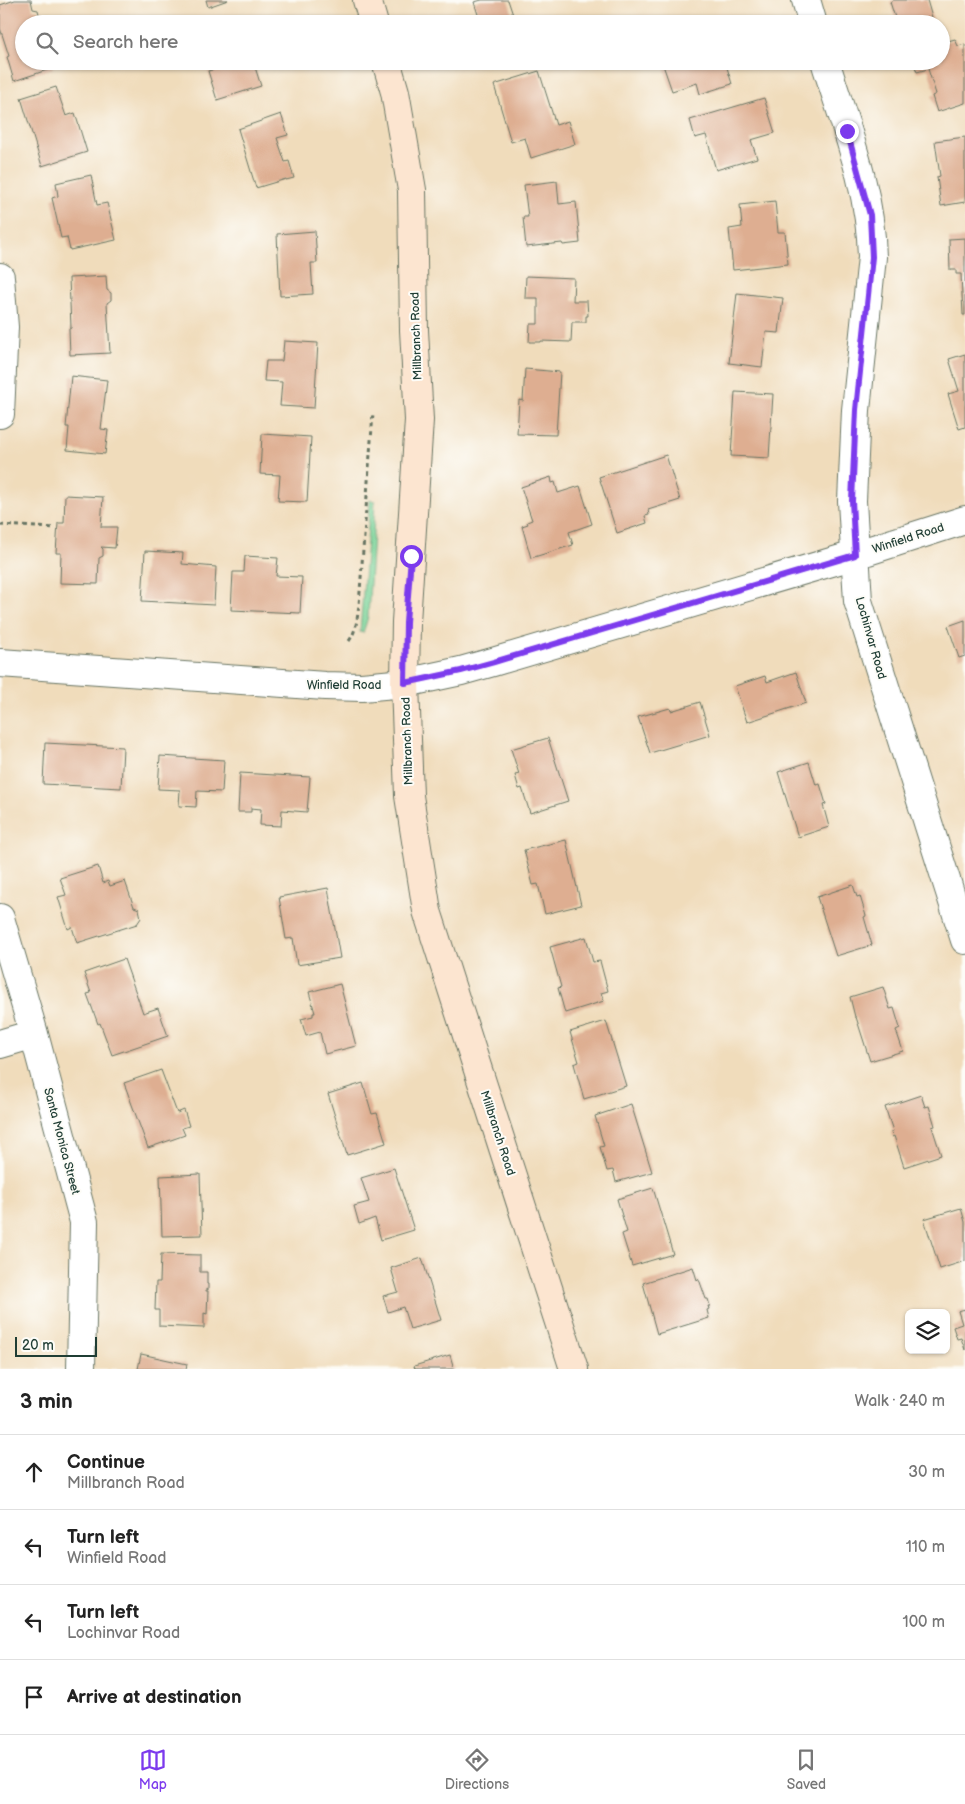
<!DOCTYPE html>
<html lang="en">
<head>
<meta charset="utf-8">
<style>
  :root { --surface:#fff; --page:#f2f2f2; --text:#222; --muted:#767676; --line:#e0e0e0; --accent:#7c3aed }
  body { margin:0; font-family:"Balsamiq Sans",sans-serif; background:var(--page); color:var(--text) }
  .controls { position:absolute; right:15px; bottom:15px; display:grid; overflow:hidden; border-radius:8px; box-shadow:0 1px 4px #0004 }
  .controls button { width:45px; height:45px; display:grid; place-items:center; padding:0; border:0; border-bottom:1px solid var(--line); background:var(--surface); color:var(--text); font:25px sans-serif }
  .scale { position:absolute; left:15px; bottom:12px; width:82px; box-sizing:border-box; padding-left:5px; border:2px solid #1f3d34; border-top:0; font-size:14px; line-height:18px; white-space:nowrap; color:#1f3d34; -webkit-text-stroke:4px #fdfcf7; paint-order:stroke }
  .stop { position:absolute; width:15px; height:15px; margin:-11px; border:4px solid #7c3aed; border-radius:50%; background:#fff }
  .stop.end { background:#7c3aed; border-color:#fff; box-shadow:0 1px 5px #0008 }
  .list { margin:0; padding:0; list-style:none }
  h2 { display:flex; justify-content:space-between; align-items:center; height:65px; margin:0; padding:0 20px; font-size:21px }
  h2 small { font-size:16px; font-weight:400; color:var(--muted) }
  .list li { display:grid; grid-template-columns:32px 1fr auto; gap:15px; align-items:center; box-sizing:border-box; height:75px; padding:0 20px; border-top:1px solid var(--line) }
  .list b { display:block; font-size:19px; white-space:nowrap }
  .list p { margin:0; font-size:16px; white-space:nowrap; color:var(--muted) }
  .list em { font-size:16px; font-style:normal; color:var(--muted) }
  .icon { flex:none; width:28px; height:28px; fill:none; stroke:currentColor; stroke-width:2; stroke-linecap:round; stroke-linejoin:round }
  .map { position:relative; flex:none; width:965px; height:1369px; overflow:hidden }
  .search { position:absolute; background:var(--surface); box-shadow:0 1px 4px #0004; left:15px; right:15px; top:15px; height:55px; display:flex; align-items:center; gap:12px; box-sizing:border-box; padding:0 18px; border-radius:28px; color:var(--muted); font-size:19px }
  .sheet { height:365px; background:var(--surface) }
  nav { display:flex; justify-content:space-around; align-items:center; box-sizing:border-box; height:70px; border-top:1px solid var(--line); background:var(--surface); font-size:14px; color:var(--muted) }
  nav a { display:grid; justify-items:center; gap:2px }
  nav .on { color:var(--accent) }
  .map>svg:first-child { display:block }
  .green { fill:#7cd398; stroke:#4e8866 }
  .building { fill:#deae91 }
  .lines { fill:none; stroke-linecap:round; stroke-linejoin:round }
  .minor-casing { stroke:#687563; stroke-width:30 }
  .tertiary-casing { stroke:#687563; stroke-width:30 }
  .secondary-casing { stroke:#687563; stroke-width:30 }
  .path { stroke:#687563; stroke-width:3; stroke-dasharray:4 4; stroke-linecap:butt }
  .minor { stroke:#fff; stroke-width:28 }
  .tertiary { stroke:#fff; stroke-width:28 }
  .secondary { stroke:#fce5d0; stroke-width:28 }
  .route { stroke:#7c3aed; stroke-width:6 }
  .labels { text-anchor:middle; stroke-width:4; stroke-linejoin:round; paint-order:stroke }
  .street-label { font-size:12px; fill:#1f3d34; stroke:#fdfcf7 }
</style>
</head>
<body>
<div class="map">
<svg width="965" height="1369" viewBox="0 0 965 1369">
  <rect width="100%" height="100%" fill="#fdfcf7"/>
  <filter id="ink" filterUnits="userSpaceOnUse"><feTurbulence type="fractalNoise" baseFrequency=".02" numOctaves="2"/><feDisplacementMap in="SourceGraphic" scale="10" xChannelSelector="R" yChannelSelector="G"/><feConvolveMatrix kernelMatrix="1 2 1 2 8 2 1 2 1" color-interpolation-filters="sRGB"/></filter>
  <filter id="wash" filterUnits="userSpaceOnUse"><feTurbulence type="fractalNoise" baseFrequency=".0096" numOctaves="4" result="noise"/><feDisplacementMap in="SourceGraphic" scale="20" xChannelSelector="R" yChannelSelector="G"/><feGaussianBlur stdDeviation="1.12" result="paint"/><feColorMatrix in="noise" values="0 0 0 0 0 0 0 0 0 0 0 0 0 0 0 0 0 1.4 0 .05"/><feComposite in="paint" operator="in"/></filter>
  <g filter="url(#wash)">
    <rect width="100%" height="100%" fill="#f0dcbb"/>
    <path class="green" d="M 370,500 L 375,501 L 368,617 L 363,633 L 360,632 Z"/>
    <g id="blocks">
      <path class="building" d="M 15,0 L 31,0 L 33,9 L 38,10 L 40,18 L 38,21 L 39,24 L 24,24 L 24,61 L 51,61 L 53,68 L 14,81 L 7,57 L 9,56 L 0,28 L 0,5 Z
        M 206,0 L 228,0 L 208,7 Z
        M 482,0 L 508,0 L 516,24 L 481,24 L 474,2 Z
        M 893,0 L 927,0 L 933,21 L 922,24 L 897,24 L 890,2 Z
        M 955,39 L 958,46 L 965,44 L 965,103 L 937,112 L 932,96 L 936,94 L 928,69 L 917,72 L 913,61 L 941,61 L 941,43 Z
        M 217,61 L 258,61 L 259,63 L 254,64 L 261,86 L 217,100 L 208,71 L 219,68 Z
        M 676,61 L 725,61 L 732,84 L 700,94 L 697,83 L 672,91 L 663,65 Z
        M 539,71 L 556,125 L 568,121 L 575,144 L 531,158 L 525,138 L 511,142 L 494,85 Z
        M 56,87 L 66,116 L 75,113 L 87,152 L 42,166 L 21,98 Z
        M 764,98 L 775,133 L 751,140 L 757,158 L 716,170 L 706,135 L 695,138 L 690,120 Z
        M 281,114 L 288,135 L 277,138 L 285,162 L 289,161 L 294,178 L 286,180 L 286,179 L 256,188 L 238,129 Z
        M 965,137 L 965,202 L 941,206 L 937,177 L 940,176 L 935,141 Z
        M 91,175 L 97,205 L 107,203 L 116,240 L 70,250 L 67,237 L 61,238 L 52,198 L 58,196 L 56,183 Z
        M 557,181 L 559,204 L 576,202 L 580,243 L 563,245 L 562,243 L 526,247 L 523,217 L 528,217 L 524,185 Z
        M 775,201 L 778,232 L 785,232 L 788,264 L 733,270 L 729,229 L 742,227 L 740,205 Z
        M 315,231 L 317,263 L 311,263 L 313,294 L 280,296 L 277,234 Z
        M 965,238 L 965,315 L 963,315 L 961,274 L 956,274 L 956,270 L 950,270 L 949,239 Z
        M 106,276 L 107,290 L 111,293 L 111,300 L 107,303 L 110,353 L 70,355 L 69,329 L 71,328 L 69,278 Z
        M 526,276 L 574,278 L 573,301 L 587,301 L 588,316 L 586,316 L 586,322 L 572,322 L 571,342 L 541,341 L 541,342 L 529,342 L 530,324 L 538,324 L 538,298 L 525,298 Z
        M 737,293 L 783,298 L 779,333 L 766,332 L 762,367 L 729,363 Z
        M 284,341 L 318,343 L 314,408 L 280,406 L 282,382 L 264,381 L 266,361 L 282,361 Z
        M 965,354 L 965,427 L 959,429 L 948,394 L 959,391 L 949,359 Z
        M 525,369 L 560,372 L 556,435 L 517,434 L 519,400 L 523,401 Z
        M 71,376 L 107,380 L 101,429 L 108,430 L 105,454 L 67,450 L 69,427 L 66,427 Z
        M 735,392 L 773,394 L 769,458 L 731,456 Z
        M 262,434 L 311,437 L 307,502 L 278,501 L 280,475 L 260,474 Z
        M 666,455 L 680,500 L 648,510 L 649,515 L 645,516 L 647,523 L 617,533 L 599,477 Z
        M 551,477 L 552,483 L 555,482 L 558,493 L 580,486 L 592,524 L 569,532 L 573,545 L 531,558 L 522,526 L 528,524 L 527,522 L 532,520 L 521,487 Z
        M 65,495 L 103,497 L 101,527 L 117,527 L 115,548 L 101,547 L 103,549 L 103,556 L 99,558 L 98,584 L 60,583 L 61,553 L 56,553 L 58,523 L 64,523 Z
        M 145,551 L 183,553 L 182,564 L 216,567 L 214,605 L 142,601 Z
        M 245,556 L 278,558 L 276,576 L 302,577 L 300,613 L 231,610 L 233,572 L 244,572 Z
        M 965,620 L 965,656 L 959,658 L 948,626 Z
        M 796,672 L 806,703 L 747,722 L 735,686 L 765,676 L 767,682 Z
        M 700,702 L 710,735 L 650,753 L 638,717 L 670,708 L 671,711 Z
        M 548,738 L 568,801 L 530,813 L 522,788 L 519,789 L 515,775 L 519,774 L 511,749 Z
        M 45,743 L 123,747 L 121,788 L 43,784 Z
        M 160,756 L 224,760 L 222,792 L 197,791 L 196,807 L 179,806 L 180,790 L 158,789 Z
        M 809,762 L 816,785 L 820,784 L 826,804 L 823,805 L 829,827 L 798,837 L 778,772 Z
        M 240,773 L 310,777 L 307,812 L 282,810 L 281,826 L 260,825 L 261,809 L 251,808 L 251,812 L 238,812 Z
        M 566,840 L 581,905 L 545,914 L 538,884 L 533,885 L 524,850 Z
        M 98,866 L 103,883 L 108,881 L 110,886 L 125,881 L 134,907 L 139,909 L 141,918 L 137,924 L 77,943 L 72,927 L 68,929 L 58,897 L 66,895 L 60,878 Z
        M 853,885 L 857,897 L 860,896 L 866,916 L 864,917 L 872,945 L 836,956 L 817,897 Z
        M 328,888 L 340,958 L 297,965 L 293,938 L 286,939 L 279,897 Z
        M 586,937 L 593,962 L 600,961 L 608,991 L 601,993 L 604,1001 L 565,1013 L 558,988 L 561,987 L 550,947 Z
        M 124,959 L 143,1013 L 158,1008 L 168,1036 L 112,1055 L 100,1023 L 98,1024 L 87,994 L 91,993 L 84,973 Z
        M 340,984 L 356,1046 L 325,1054 L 320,1032 L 306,1036 L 301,1019 L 313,1016 L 313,1013 L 315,1013 L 309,992 Z
        M 883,987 L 890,1009 L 894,1008 L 900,1028 L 896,1030 L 903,1051 L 870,1061 L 856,1017 L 855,1017 L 850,997 Z
        M 606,1021 L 626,1086 L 584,1099 L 574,1064 L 579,1062 L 570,1032 Z
        M 161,1070 L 177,1113 L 184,1110 L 189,1126 L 182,1128 L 185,1135 L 148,1148 L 124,1083 Z
        M 363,1083 L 372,1114 L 377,1113 L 386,1143 L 347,1155 L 328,1094 Z
        M 921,1095 L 925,1107 L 929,1106 L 935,1126 L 932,1127 L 941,1155 L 904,1167 L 894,1136 L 892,1137 L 891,1132 L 893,1131 L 885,1107 Z
        M 631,1104 L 652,1172 L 616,1182 L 613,1170 L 607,1171 L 600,1147 L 604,1146 L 595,1116 Z
        M 394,1168 L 414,1230 L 381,1240 L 375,1218 L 359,1224 L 354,1206 L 369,1202 L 361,1178 Z
        M 200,1174 L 202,1235 L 162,1236 L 160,1176 Z
        M 653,1188 L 673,1254 L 632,1266 L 622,1234 L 627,1232 L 617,1199 Z
        M 961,1208 L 965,1222 L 965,1261 L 940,1269 L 924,1219 Z
        M 161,1254 L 200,1255 L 200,1272 L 207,1272 L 207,1284 L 208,1284 L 208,1290 L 206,1289 L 206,1291 L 208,1291 L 207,1314 L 204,1313 L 204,1328 L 159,1326 L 159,1310 L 155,1310 L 156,1282 L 160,1282 Z
        M 422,1258 L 441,1320 L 410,1329 L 403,1307 L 388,1312 L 383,1296 L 398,1292 L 391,1268 Z
        M 693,1267 L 697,1280 L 698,1279 L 700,1282 L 706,1299 L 708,1299 L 710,1306 L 708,1306 L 709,1309 L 707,1310 L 709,1318 L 657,1334 L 643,1283 Z
        M 965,1309 L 965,1350 L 961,1338 L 957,1339 L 953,1327 L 962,1324 L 958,1311 Z
        M 141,1354 L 187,1364 L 186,1369 L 138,1369 Z
        M 450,1355 L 454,1369 L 415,1369 L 414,1366 Z"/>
    </g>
  </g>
  <g filter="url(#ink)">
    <use href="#blocks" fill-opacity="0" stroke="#687563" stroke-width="1"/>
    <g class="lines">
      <g class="minor-casing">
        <path id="minor" d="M 806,0 L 813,24
          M 825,61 C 845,125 871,190 872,257 L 856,410 L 852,501 L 858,601 L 965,940
          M 0,277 L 4,327 L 0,414
          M 0,663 L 325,686 L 362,687 L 405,683
          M 0,918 L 34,1034 L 84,1222 L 81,1369
          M 0,1044 L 34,1034"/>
      </g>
      <g class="tertiary-casing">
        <path id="tertiary" d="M 405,683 L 461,671 L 493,662 L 855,555 L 965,520"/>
      </g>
      <g class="secondary-casing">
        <path id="secondary" d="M 367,0 L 374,24
          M 386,61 L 395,92 L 412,190 L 414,330 L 419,420 L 406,622 L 405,683 L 409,796 L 427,911 L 574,1369"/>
      </g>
      <path class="path" d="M 0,525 L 55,528
        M 349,641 C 357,630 357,618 359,605 L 373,413"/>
      <use href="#minor" class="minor"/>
      <use href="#tertiary" class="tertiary"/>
      <use href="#secondary" class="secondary"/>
    </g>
  </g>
  <g class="lines" filter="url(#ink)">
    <path class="route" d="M 411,556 L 406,622 L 405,683 L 461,671 L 494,662 L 855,555 L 852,501 L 856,410 L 872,257 L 870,215 L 847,131"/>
  </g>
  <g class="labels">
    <g class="street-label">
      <text transform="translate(416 336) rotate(-92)" y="4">Millbranch Road</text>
      <text transform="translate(908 538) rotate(-18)" y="4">Winfield Road</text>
      <text transform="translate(871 638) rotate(74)" y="4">Lochinvar Road</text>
      <text x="344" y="689">Winfield Road</text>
      <text transform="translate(407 741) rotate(-92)" y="4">Millbranch Road</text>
      <text transform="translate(498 1133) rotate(72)" y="4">Millbranch Road</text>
      <text transform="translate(62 1141) rotate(75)" y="4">Santa Monica Street</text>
    </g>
  </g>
</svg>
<div class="controls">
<button><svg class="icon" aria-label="layers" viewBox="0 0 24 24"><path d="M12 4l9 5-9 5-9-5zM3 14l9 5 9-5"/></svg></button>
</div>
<div class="scale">20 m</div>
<div class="stop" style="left:411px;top:556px"></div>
<div class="stop end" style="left:847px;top:131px"></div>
<div class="search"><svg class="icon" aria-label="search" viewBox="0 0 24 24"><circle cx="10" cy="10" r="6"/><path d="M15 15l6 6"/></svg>Search here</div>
</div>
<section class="sheet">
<h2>3 min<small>Walk · 240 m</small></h2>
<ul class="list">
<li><svg class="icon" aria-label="ahead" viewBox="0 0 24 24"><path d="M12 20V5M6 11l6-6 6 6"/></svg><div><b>Continue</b><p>Millbranch Road</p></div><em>30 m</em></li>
<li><svg class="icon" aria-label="left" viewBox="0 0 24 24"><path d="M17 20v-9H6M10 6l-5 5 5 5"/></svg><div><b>Turn left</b><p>Winfield Road</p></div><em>110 m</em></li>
<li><svg class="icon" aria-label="left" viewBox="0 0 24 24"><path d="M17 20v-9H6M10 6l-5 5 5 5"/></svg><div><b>Turn left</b><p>Lochinvar Road</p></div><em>100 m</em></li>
<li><svg class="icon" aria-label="arrive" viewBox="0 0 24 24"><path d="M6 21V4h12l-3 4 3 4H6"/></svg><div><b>Arrive at destination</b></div></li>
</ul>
</section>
<nav>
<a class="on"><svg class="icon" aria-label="map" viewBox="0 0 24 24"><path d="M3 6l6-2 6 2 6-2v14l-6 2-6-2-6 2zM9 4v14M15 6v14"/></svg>Map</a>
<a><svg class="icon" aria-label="directions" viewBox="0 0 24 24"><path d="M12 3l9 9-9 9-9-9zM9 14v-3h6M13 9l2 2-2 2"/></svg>Directions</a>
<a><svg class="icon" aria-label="saved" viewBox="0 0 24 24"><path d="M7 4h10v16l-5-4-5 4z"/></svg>Saved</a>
</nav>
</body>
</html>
